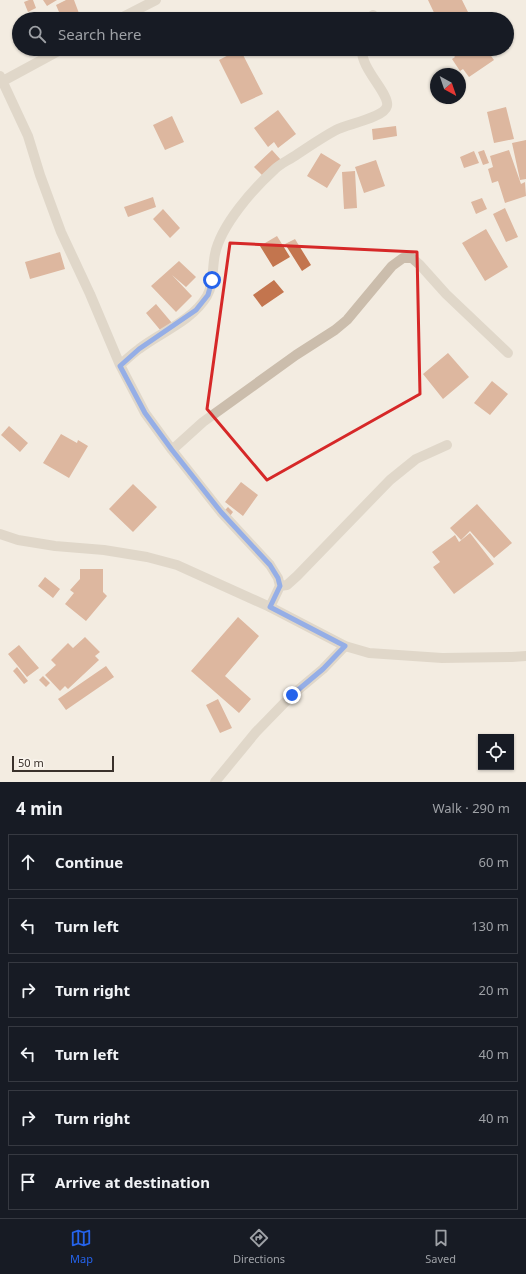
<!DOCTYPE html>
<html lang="en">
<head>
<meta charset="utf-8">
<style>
  :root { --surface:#171b24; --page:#242831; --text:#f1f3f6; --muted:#9ea1a6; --line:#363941; --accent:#2563eb }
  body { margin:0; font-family:"Noto Sans",sans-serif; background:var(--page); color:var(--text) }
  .controls { position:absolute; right:12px; bottom:12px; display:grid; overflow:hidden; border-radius:0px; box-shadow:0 1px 3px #0004 }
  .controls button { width:36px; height:36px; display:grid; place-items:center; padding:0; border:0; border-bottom:1px solid var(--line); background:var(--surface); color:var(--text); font:20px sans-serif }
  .compass { position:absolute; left:430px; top:68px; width:36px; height:36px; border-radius:50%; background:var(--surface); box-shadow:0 1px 3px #0004; rotate:140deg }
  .scale { position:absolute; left:12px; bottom:10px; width:102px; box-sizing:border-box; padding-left:4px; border:2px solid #3a312b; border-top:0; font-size:11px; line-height:14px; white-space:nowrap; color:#3a312b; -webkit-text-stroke:3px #faf5ed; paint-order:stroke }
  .stop { position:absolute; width:12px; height:12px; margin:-9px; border:3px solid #2563eb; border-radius:50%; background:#fff }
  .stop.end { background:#2563eb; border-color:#fff; box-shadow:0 1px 4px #0008 }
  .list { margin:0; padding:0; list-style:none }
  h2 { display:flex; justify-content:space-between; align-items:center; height:52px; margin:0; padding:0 16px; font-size:17px }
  h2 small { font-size:13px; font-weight:400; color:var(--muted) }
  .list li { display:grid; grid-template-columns:26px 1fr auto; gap:12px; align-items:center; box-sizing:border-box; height:56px; margin:0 8px 8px; padding:0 8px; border:1px solid var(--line); border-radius:0px }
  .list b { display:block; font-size:15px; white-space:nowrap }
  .list em { font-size:13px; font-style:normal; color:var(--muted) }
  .icon { flex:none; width:22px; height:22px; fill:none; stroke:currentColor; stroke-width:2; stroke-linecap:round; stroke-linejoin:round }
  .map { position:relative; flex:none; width:526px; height:782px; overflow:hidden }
  .search { position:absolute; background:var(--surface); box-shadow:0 1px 3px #0004; left:12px; right:12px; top:12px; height:44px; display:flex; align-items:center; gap:10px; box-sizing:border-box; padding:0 14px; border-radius:22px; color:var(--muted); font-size:15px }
  .sheet { height:436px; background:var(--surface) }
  nav { display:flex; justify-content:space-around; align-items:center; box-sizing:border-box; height:56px; border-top:1px solid var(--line); background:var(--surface); font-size:11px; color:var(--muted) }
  nav a { display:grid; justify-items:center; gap:2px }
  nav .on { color:var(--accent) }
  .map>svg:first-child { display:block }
  .building { fill:#c3754e }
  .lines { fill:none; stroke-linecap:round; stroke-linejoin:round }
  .minor { stroke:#cbbdac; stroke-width:10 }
  .tertiary { stroke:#cbbdac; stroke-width:10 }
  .route { stroke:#2563eb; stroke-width:5 }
  .marked { fill:none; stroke:#d62828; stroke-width:3; stroke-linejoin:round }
</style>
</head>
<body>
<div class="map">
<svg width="526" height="782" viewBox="0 0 526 782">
  <rect width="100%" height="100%" fill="#f3ece1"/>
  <path class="building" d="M 29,0 L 33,0 L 36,8 L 28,12 L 24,2 Z
    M 43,0 L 57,0 L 47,6 Z
    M 66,0 L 74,0 L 80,16 L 73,19 L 62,19 L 56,5 Z
    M 428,0 L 462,0 L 468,12 L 453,19 L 437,19 Z
    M 240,49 L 263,94 L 241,104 L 219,60 Z
    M 453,49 L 486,49 L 494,60 L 469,77 L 463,69 L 460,71 L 452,59 L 455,57 L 451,51 Z
    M 506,107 L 514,139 L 494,143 L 487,112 Z
    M 278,110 L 296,134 L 278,148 L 274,142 L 268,147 L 254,128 Z
    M 172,116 L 184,142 L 165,150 L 153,125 Z
    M 396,126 L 397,136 L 373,140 L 372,129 Z
    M 526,140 L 526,179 L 520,180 L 512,143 Z
    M 272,150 L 281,160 L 264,177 L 254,167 Z
    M 484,150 L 489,163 L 483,165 L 478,152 Z
    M 509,150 L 521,184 L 525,182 L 526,196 L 505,203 L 498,181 L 492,183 L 488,169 L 493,167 L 490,156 Z
    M 474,151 L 479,163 L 464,168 L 460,157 Z
    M 321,153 L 341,165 L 327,188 L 307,176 Z
    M 376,160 L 385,186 L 364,193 L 355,167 Z
    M 355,171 L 357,208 L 344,209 L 342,172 Z
    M 153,197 L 156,207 L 128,217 L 124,207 Z
    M 482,198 L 487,209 L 476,214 L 471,202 Z
    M 505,208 L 518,237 L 506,242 L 493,214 Z
    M 163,209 L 180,228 L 170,238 L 153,219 Z
    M 486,229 L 508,267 L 485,281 L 462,243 Z
    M 277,236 L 290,257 L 273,267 L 260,246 Z
    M 295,239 L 311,265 L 302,271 L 285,244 Z
    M 60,252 L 65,269 L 30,279 L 25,262 Z
    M 179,261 L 196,277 L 186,287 L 172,275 L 192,296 L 176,312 L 151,286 Z
    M 274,280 L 284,292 L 262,307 L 253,295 Z
    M 156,304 L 172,323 L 161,331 L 146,313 Z
    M 448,353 L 469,377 L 443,399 L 423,374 Z
    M 492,381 L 508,394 L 490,415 L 474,403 Z
    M 9,426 L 28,443 L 20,452 L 1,435 Z
    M 61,434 L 77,443 L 78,440 L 88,446 L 69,478 L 43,463 Z
    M 241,482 L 258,495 L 243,516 L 225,502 Z
    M 133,484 L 157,507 L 133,532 L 109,509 Z
    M 477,504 L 512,543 L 494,558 L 470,531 L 461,540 L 450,528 Z
    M 228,507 L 233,512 L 230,516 L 224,511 Z
    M 470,533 L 494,564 L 454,594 L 433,567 L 440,562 L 432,552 L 455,535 L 459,542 Z
    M 80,569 L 103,569 L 103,592 L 107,596 L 86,621 L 65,604 L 74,593 L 70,590 L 80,579 Z
    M 45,577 L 60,589 L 53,598 L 38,586 Z
    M 238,617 L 259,636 L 225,676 L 251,699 L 239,713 L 191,671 Z
    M 85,637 L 100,652 L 95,656 L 99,660 L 68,689 L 65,686 L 60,691 L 45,675 L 56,665 L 51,660 L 68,643 L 73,648 Z
    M 19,645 L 39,668 L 27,677 L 8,654 Z
    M 106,666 L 114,677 L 66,710 L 58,699 Z
    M 17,667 L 28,681 L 24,684 L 13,671 Z
    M 43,676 L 50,683 L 46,687 L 39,680 Z
    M 218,699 L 232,728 L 220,733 L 206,705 Z"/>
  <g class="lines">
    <path class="minor" d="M 119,19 L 156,0
      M 371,19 L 373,15
      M 0,76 L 28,136 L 40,175 L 61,232 L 90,294 L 120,365 L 145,413 L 172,450 L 221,512 L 270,565 L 278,578 L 280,586 L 270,607
      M 3,81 L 62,49
      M 120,365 C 126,360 132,354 139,349 C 161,332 192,321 207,296 C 214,284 212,268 215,254 C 221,225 253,189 275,169 C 280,164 287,161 293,157 C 307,148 321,138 336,130 C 347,124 384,118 387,106 C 390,94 360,68 362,49
      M 172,450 L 203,422 L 296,355 L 335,330 L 347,320 L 392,266 L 403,258 L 412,258 L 420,265 L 446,294 L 508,353
      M 280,586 L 287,585 L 297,576 L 390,480 L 416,459 L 447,445
      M 215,782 L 256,732 L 292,695 L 323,669 L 345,646"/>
    <path class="tertiary" d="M 0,534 L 18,540 L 55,546 L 104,550 L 147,557 L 177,565 L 270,607 L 345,646 L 369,653 L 442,658 L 512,657 L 526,656"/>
  </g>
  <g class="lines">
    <path class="route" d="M 212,280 L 208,295 L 196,310 L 139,349 L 120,366 L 145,413 L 172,450 L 221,512 L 270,565 L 278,578 L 280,586 L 270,607 L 345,646 L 323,669 L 292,695"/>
  </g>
  <path d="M0 0H526V782H0ZM 230,243 L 417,252 L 420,394 L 267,480 L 207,409 Z" fill="#f3ece1" fill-opacity=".55" fill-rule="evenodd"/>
  <path class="marked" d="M 230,243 L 417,252 L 420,394 L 267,480 L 207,409 Z"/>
</svg>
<div class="controls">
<button><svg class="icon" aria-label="locate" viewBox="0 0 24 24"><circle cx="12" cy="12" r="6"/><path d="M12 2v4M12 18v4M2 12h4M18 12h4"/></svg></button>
</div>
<svg class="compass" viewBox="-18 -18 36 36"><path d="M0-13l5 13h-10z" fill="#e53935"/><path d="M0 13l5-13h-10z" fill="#9ea1a6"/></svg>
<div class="scale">50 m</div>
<div class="stop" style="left:212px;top:280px"></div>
<div class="stop end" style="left:292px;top:695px"></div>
<div class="search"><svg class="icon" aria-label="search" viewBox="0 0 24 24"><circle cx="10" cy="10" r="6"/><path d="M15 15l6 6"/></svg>Search here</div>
</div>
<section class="sheet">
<h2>4 min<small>Walk · 290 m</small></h2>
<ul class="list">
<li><svg class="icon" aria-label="ahead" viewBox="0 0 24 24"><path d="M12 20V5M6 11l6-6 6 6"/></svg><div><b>Continue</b></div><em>60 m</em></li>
<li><svg class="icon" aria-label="left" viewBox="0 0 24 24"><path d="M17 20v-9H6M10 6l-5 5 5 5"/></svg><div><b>Turn left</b></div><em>130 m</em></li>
<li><svg class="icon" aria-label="right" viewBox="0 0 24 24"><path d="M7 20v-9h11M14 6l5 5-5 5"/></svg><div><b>Turn right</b></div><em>20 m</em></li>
<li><svg class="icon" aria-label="left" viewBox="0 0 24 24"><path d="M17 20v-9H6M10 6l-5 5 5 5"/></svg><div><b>Turn left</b></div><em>40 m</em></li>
<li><svg class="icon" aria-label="right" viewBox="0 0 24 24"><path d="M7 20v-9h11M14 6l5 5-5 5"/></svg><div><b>Turn right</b></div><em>40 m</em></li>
<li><svg class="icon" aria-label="arrive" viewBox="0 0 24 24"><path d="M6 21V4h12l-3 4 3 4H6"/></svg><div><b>Arrive at destination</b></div></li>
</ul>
</section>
<nav>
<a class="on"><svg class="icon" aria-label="map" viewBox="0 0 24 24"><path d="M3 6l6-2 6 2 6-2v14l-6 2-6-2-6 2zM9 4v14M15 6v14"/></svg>Map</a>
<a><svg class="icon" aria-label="directions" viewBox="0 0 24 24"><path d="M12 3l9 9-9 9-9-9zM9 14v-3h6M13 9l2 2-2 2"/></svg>Directions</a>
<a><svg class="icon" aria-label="saved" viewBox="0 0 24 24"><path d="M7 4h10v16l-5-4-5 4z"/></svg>Saved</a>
</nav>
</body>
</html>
